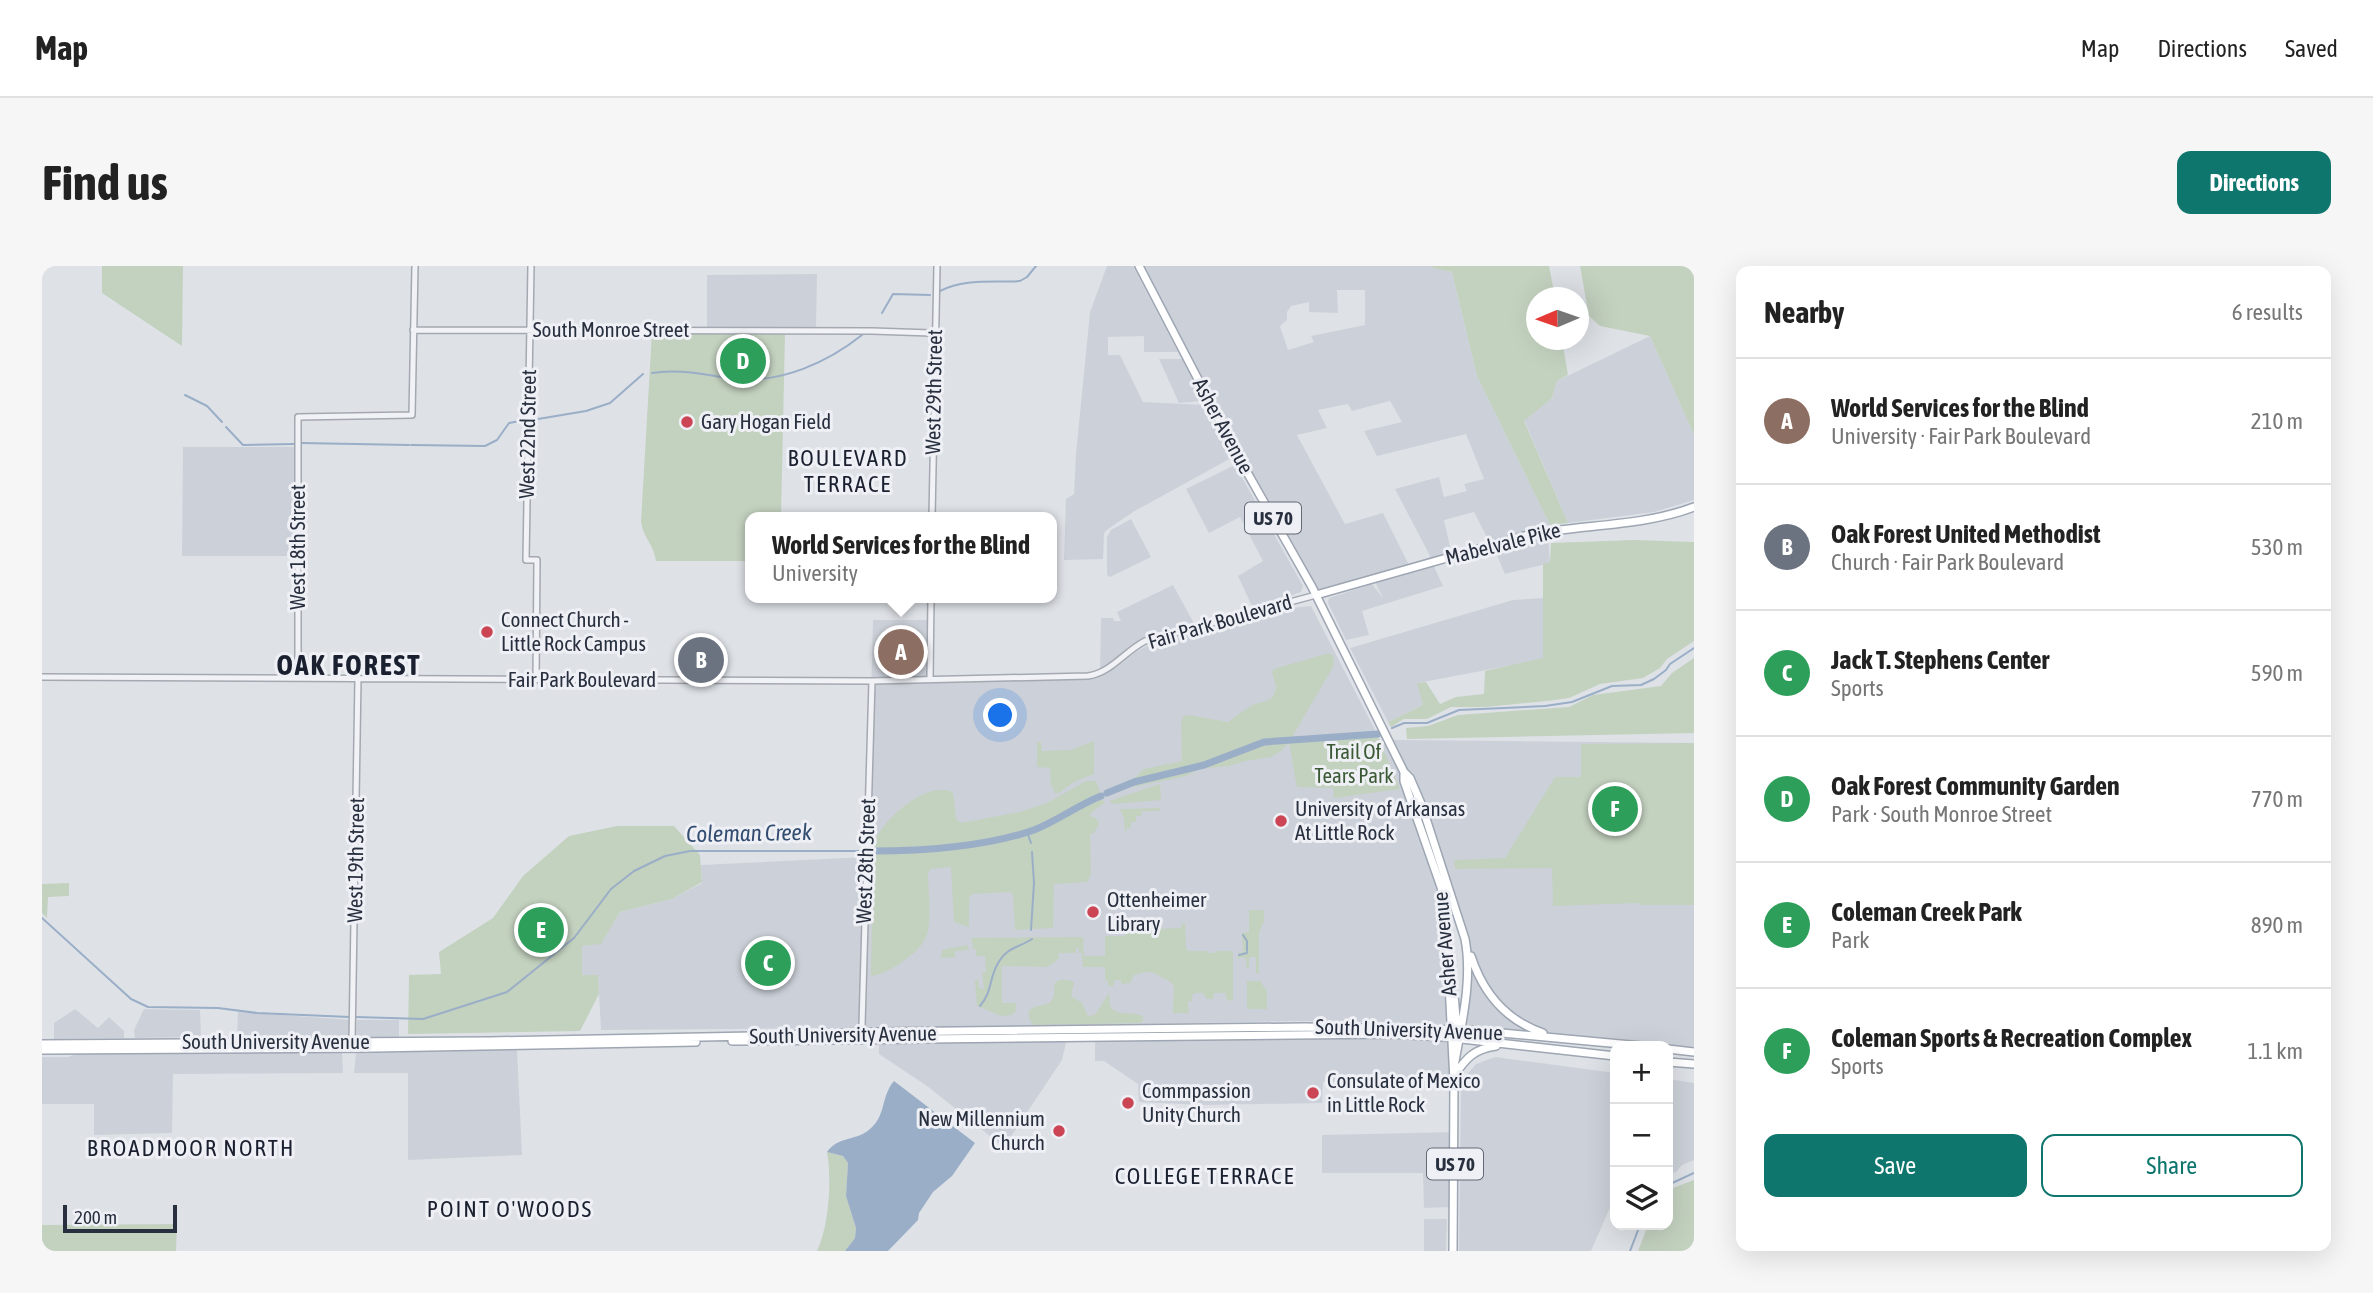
<!DOCTYPE html>
<html lang="en">
<head>
<meta charset="utf-8">
<style>
  :root { --surface:#fff; --page:#f6f6f6; --text:#222; --muted:#767676; --line:#e0e0e0; --accent:#0f766e }
  body { margin:0; font-family:"Asap Condensed",sans-serif; background:var(--page); color:var(--text) }
  .controls { position:absolute; right:21px; bottom:21px; display:grid; overflow:hidden; border-radius:14px; box-shadow:0 7px 28px #0002 }
  .controls button { width:63px; height:63px; display:grid; place-items:center; padding:0; border:0; border-bottom:2px solid var(--line); background:var(--surface); color:var(--text); font:35px sans-serif }
  .compass { position:absolute; left:1484px; top:21px; width:63px; height:63px; border-radius:50%; background:var(--surface); box-shadow:0 7px 28px #0002; rotate:268deg }
  .scale { position:absolute; left:21px; bottom:18px; width:114px; box-sizing:border-box; padding-left:7px; border:4px solid #282f3e; border-top:0; font-size:19px; line-height:24px; white-space:nowrap; color:#282f3e; -webkit-text-stroke:5px #eef0f5; paint-order:stroke }
  .you { position:absolute; left:959px; top:450px; width:24px; height:24px; margin:-18px; border:5px solid #fff; border-radius:50%; background:#1a73e8; box-shadow:0 0 0 10px #1a73e833 }
  .badge { display:grid; place-items:center; width:46px; height:46px; border-radius:50%; background:var(--accent); color:#fff; font-size:23px; font-weight:700 }
  .pin { position:absolute; translate:-50% -50%; border:4px solid #fff; box-shadow:0 2px 7px #0006 }
  .popup { position:absolute; left:703px; top:246px; width:312px; height:91px; box-sizing:border-box; display:grid; place-content:center; border-radius:14px; background:var(--surface); filter:drop-shadow(0 2px 5px #0005); font-size:23px; white-space:nowrap; color:var(--muted) }
  .popup b { font-size:26px; color:var(--text) }
  .popup::after { content:''; position:absolute; left:50%; top:100%; margin-left:-14px; border:14px solid transparent; border-top-color:var(--surface) }
  .list { margin:0; padding:0; list-style:none }
  h2 { display:flex; justify-content:space-between; align-items:center; height:91px; margin:0; padding:0 28px; font-size:30px }
  h2 small { font-size:23px; font-weight:400; color:var(--muted) }
  .list li { display:grid; grid-template-columns:46px 1fr auto; gap:21px; align-items:center; box-sizing:border-box; height:126px; padding:0 28px; border-top:2px solid var(--line) }
  .list b { display:block; font-size:26px; white-space:nowrap }
  .list p { margin:0; font-size:23px; white-space:nowrap; color:var(--muted) }
  .list em { font-size:23px; font-style:normal; color:var(--muted) }
  .actions { display:flex; gap:14px; padding:21px 28px }
  .actions a { flex:1; padding:16px 0; border:2px solid var(--accent); border-radius:14px; text-align:center; font-size:24px; color:var(--accent) }
  .actions .main { background:var(--accent); color:#fff }
  .icon { flex:none; width:38px; height:38px; fill:none; stroke:currentColor; stroke-width:2; stroke-linecap:round; stroke-linejoin:round }
  .map { position:relative; flex:none; width:1652px; height:985px; overflow:hidden; border-radius:14px }
  header { display:flex; align-items:center; gap:42px; box-sizing:border-box; height:98px; padding:0 35px; background:var(--surface); border-bottom:2px solid var(--line) }
  header strong { font-size:33px }
  nav { display:flex; gap:38px; margin-inline-start:auto; font-size:24px }
  .intro { display:flex; align-items:center; justify-content:space-between; box-sizing:border-box; height:168px; padding:0 42px }
  h1 { margin:0; font-size:49px }
  .button { padding:18px 32px; border-radius:14px; background:var(--accent); color:#fff; font-size:24px; font-weight:700 }
  main { display:flex; gap:42px; padding:0 42px }
  aside { flex:1; background:var(--surface); border-radius:14px; box-shadow:0 7px 28px #0002 }
  .map>svg:first-child { display:block }
  .built { fill:#ccd1d9; fill-rule:evenodd }
  .green { fill:#c3d1bf }
  .water { fill:#9aaec7 }
  .lines { fill:none; stroke-linecap:round; stroke-linejoin:round }
  .stream { stroke:#9aaec7; stroke-width:2 }
  .river { stroke:#9aaec7; stroke-width:7 }
  .minor-casing { stroke:#a4a9b1; stroke-width:8 }
  .major-casing { stroke:#9ea6b3; stroke-width:10 }
  .minor { stroke:#f1f2f6; stroke-width:5 }
  .major { stroke:#fff; stroke-width:7 }
  .poi-dot { fill:#cb4555; stroke:#eef0f5; stroke-width:2.5 }
  .labels { text-anchor:middle; stroke-width:6; stroke-linejoin:round; paint-order:stroke }
  .shield { fill:#eef0f5; stroke:#636975; stroke-width:2 }
  .shield-label { font-size:19px; font-weight:bold; fill:#282f3e }
  .street-label { font-size:21px; fill:#282f3e; stroke:#eef0f5 }
  .poi-label { font-size:21px; fill:#282f3e; stroke:#eef0f5; text-anchor:start }
  .park-label { font-size:21px; fill:#3b5935; stroke:#eef0f5 }
  .neighbourhood-label { font-size:23px; letter-spacing:2px; fill:#1a202f; stroke:#eef0f5 }
  .water-label { font-size:23px; font-style:italic; fill:#334d71; stroke:#eef0f5 }
  .district-label { font-size:28px; font-weight:bold; letter-spacing:2px; fill:#1a202f; stroke:#eef0f5 }
</style>
</head>
<body>
<header>
<strong>Map</strong>
<nav><a>Map</a><a>Directions</a><a>Saved</a></nav>
</header>
<div class="intro"><h1>Find us</h1><a class="button">Directions</a></div>
<main>
<div class="map">
<svg width="1652" height="985" viewBox="0 0 1652 985">
  <rect width="100%" height="100%" fill="#dee2e7"/>
  <path class="built" d="M 1065,0 L 1091,0 L 1136,86 L 1102,86 L 1102,70 L 1066,71 L 1066,89 L 1078,89 L 1101,136 L 1163,139 L 1191,191 L 1091,246 L 1066,263 L 1062,267 L 1061,293 L 1022,294 L 1024,233 L 1032,228 L 1034,188 L 1048,46 Z
    M 1097,0 L 1391,0 L 1391,2 L 1410,6 L 1435,110 L 1508,259 L 1513,264 L 1449,279 L 1432,246 L 1402,254 L 1410,290 L 1390,296 L 1401,320 L 1320,345 L 1327,369 L 1304,374 L 1286,337 L 1287,332 L 1330,318 L 1341,332 L 1331,312 L 1274,329 ZM 1295,24 L 1323,24 L 1323,59 L 1269,70 L 1272,76 L 1246,84 L 1238,60 L 1245,54 L 1245,46 L 1249,40 L 1267,36 L 1267,46 L 1296,47 ZM 1348,135 L 1360,156 L 1322,165 L 1335,190 L 1424,168 L 1442,213 L 1422,218 L 1425,225 L 1402,231 L 1397,211 L 1353,223 L 1387,288 L 1389,295 L 1368,301 L 1341,247 L 1303,258 L 1255,169 L 1285,162 L 1276,144 L 1306,138 L 1310,145 Z
    M 775,8 L 774,62 L 665,61 L 665,9 Z
    M 1608,70 L 1652,169 L 1652,234 L 1612,246 L 1526,257 L 1482,154 L 1510,132 L 1515,115 Z
    M 1117,93 L 1140,93 L 1160,132 L 1159,135 L 1137,137 Z
    M 141,181 L 252,181 L 252,290 L 140,290 Z
    M 1193,199 L 1261,320 L 1259,326 L 1240,333 L 1210,340 L 1196,310 L 1221,295 L 1198,251 L 1167,267 L 1144,223 Z
    M 1089,253 L 1109,291 L 1068,311 L 1065,309 L 1065,271 L 1069,264 Z
    M 1506,270 L 1508,297 L 1463,308 L 1453,285 Z
    M 1131,319 L 1154,361 L 1103,375 L 1058,407 L 1059,352 L 1071,352 L 1072,355 L 1079,355 L 1075,346 Z
    M 1501,332 L 1502,393 L 1376,417 L 1381,439 L 1346,456 L 1308,382 L 1471,334 Z
    M 1269,340 L 1334,466 L 1258,470 L 1259,473 L 1652,477 L 1652,787 L 1626,780 L 1588,780 L 1418,763 L 1426,697 L 1411,643 L 1401,645 L 1405,758 L 1259,755 L 950,761 L 559,764 L 556,709 L 540,709 L 540,680 L 559,677 L 578,646 L 630,633 L 660,617 L 659,599 L 825,591 L 831,354 L 888,354 L 888,414 L 1057,410 L 1075,401 L 1094,386 L 1108,378 L 1214,351 L 1212,346 Z
    M 33,743 L 56,762 L 67,751 L 82,765 L 82,772 L 12,773 L 12,757 Z
    M 102,743 L 158,744 L 159,771 L 93,772 L 92,764 Z
    M 196,746 L 310,754 L 309,768 L 305,770 L 195,771 Z
    M 315,754 L 357,754 L 357,772 L 314,771 Z
    M 1053,771 L 1409,772 L 1412,815 L 1281,816 L 1280,837 L 1164,839 L 1097,836 L 1096,818 L 1062,795 L 1053,795 Z
    M 1021,775 L 1024,777 L 1020,794 L 962,881 L 885,820 L 837,788 L 837,778 Z
    M 475,784 L 480,889 L 366,894 L 366,807 L 312,807 L 314,787 Z
    M 235,786 L 300,786 L 301,807 L 131,808 L 130,867 L 52,869 L 52,838 L 0,838 L 0,791 L 26,791 L 34,788 Z
    M 1453,791 L 1573,807 L 1573,930 L 1549,985 L 1417,985 L 1419,816 L 1434,798 Z
    M 1626,813 L 1652,817 L 1652,894 L 1640,899 L 1634,906 L 1626,908 Z
    M 1413,866 L 1412,941 L 1382,942 L 1381,907 L 1280,907 L 1280,869 Z
    M 1382,953 L 1405,953 L 1404,985 L 1382,985 Z"/>
  <path class="green" d="M 60,0 L 141,0 L 140,80 L 60,27 Z
    M 1391,0 L 1507,0 L 1513,31 L 1494,32 L 1494,74 L 1520,74 L 1526,109 L 1515,115 L 1510,132 L 1482,155 L 1526,257 L 1508,259 L 1435,110 L 1410,6 L 1390,2 Z
    M 1538,0 L 1652,0 L 1652,169 L 1608,70 L 1558,60 L 1547,50 Z
    M 610,66 L 743,68 L 739,251 L 708,251 L 708,295 L 614,295 C 612,279 601,271 599,256 Z
    M 1592,274 L 1652,276 L 1652,375 L 1625,393 L 1618,402 L 1601,412 L 1558,418 L 1527,432 L 1505,435 L 1443,441 L 1409,441 L 1385,453 L 1362,453 L 1349,461 L 1346,456 L 1381,439 L 1375,417 L 1384,416 L 1398,438 L 1414,431 L 1442,428 L 1443,405 L 1501,392 L 1501,298 L 1508,296 L 1509,277 Z
    M 1287,387 L 1292,390 L 1291,401 L 1250,471 L 1334,466 L 1358,523 L 1292,532 L 1291,522 L 1255,521 L 1247,476 L 1240,484 L 1229,491 L 1203,495 L 1187,500 L 1158,503 L 1144,510 L 1091,521 L 1088,520 L 1088,516 L 1102,503 L 1140,495 L 1139,456 L 1141,451 L 1146,449 L 1186,456 L 1210,439 L 1227,434 L 1232,429 L 1234,422 L 1230,406 L 1232,403 Z
    M 1652,392 L 1652,467 L 1365,473 L 1364,462 L 1386,460 L 1416,449 L 1527,441 L 1551,429 L 1619,420 L 1630,407 Z
    M 1052,475 L 1052,508 L 1032,516 L 1017,527 L 1013,527 L 1009,519 L 1008,502 L 995,501 L 995,476 L 999,476 L 1000,485 L 1029,484 Z
    M 1652,477 L 1652,639 L 1597,639 L 1596,637 L 1511,640 L 1510,602 L 1413,603 L 1412,594 L 1463,592 L 1513,511 L 1539,511 L 1539,478 Z
    M 1044,515 L 1054,515 L 1062,537 L 1048,548 L 1048,550 L 1054,552 L 1057,558 L 1052,567 L 1048,568 L 1049,609 L 1045,616 L 1012,618 L 1011,662 L 973,664 L 971,629 L 968,626 L 930,628 L 927,632 L 927,661 L 912,656 L 909,602 L 906,601 L 889,603 L 886,607 C 886,626 890,650 885,669 C 880,685 846,709 829,710 L 831,580 C 836,557 887,511 911,527 L 914,553 L 919,557 L 978,546 L 1005,537 Z
    M 1118,518 L 1119,534 L 1072,538 L 1067,535 Z
    M 1118,542 L 1118,545 L 1100,545 L 1099,550 L 1094,550 L 1094,556 L 1089,556 L 1089,562 L 1085,562 L 1084,567 L 1083,566 L 1082,552 L 1078,543 Z
    M 575,560 L 632,560 L 658,589 L 660,616 L 630,633 L 578,646 L 559,678 L 540,680 L 540,709 L 556,709 L 557,728 L 538,765 L 366,768 L 367,709 L 399,708 L 397,686 L 451,652 L 481,610 L 527,570 Z
    M 27,617 L 27,630 L 6,631 L 5,652 L 0,647 L 0,618 Z
    M 1207,644 L 1222,644 L 1222,655 L 1217,667 L 1217,707 L 1214,707 L 1214,691 L 1207,691 L 1207,702 L 1204,702 L 1204,693 L 1200,691 L 1196,693 L 1196,687 L 1201,686 L 1200,667 L 1207,666 Z
    M 1140,657 L 1143,657 L 1144,682 L 1146,685 L 1165,685 L 1166,687 L 1172,687 L 1173,685 L 1191,685 L 1191,735 L 1185,734 L 1183,727 L 1172,727 L 1171,733 L 1165,733 L 1161,727 L 1153,727 L 1150,730 L 1150,735 L 1146,735 L 1147,747 L 1131,747 C 1130,739 1132,733 1132,725 C 1132,717 1129,716 1123,713 C 1109,705 1109,704 1092,709 L 1088,717 L 1079,718 L 1079,714 L 1073,714 L 1071,720 L 1066,720 L 1066,715 L 1063,714 L 1063,701 L 1041,701 L 1040,687 L 1037,687 L 1037,682 L 1034,682 L 1034,687 L 1017,687 L 1016,694 L 1005,701 L 960,700 L 960,737 L 974,737 L 974,745 L 970,749 L 959,750 L 935,740 L 933,714 L 936,713 L 937,722 L 942,723 L 940,707 L 944,706 L 943,690 L 934,690 L 934,683 L 930,683 L 931,679 L 929,672 L 1041,671 L 1042,690 L 1063,690 L 1063,670 L 1083,670 L 1084,664 L 1139,662 Z
    M 925,679 L 927,684 L 913,685 L 913,691 L 899,692 L 900,684 Z
    M 1017,714 L 1027,714 L 1032,717 L 1029,730 L 1040,737 L 1046,750 L 1053,749 L 1067,727 C 1068,731 1067,735 1068,739 C 1072,751 1091,745 1101,750 L 1101,755 L 1097,757 L 991,759 C 978,739 997,741 1008,737 L 1012,730 L 1012,718 Z
    M 1205,715 L 1218,715 L 1225,725 L 1225,743 L 1205,743 Z
    M 785,886 L 801,890 L 806,897 L 804,930 L 814,962 L 813,972 L 803,985 L 775,985 C 787,960 790,914 785,886 Z
    M 1652,914 L 1652,985 L 1596,985 L 1606,959 L 1626,959 L 1626,927 L 1631,922 Z
    M 135,958 L 134,985 L 0,985 L 0,959 Z"/>
  <path class="water" d="M 852,815 L 933,877 L 910,910 L 891,926 L 877,947 L 876,954 L 846,985 L 803,985 L 813,972 L 814,962 L 804,930 L 806,897 L 801,890 L 785,886 C 796,870 815,875 828,863 C 844,850 839,830 852,815 Z"/>
  <g class="lines">
    <path class="stream" d="M 898,25 C 924,12 950,17 978,15 L 985,11 L 994,0
      M 840,47 L 851,28 L 888,29
      M 610,107 C 638,102 667,110 696,113 C 740,117 786,96 820,69
      M 143,129 L 165,140 L 180,156
      M 490,154 L 544,145 L 568,137 L 601,108
      M 184,161 L 201,179 L 252,178
      M 259,177 L 367,179
      M 369,179 L 443,180 L 455,174 L 467,157 L 483,154
      M 1350,462 L 1362,457 L 1385,457 L 1417,444 L 1503,440 L 1530,436 L 1570,420 L 1599,419 L 1612,413 L 1624,404 L 1628,398 L 1652,382
      M 985,566 L 989,577
      M 0,652 L 89,733 L 106,741 L 176,742 L 215,747 L 308,751
      M 989,664 L 992,617 L 990,586
      M 1201,669 L 1205,675 L 1205,685
      M 1197,689 L 1205,687
      M 938,740 C 950,726 947,714 955,699 C 965,680 977,682 990,673
      M 314,751 L 381,753 L 465,726 L 532,672 L 569,623 L 592,605 L 623,590 L 648,585 L 822,585
      M 1626,919 L 1652,907
      M 1588,985 L 1598,959"/>
    <path class="river" d="M 1065,527 L 1092,516 L 1162,499 L 1222,476 L 1336,468
      M 831,585 C 882,585 943,581 992,564 C 1015,555 1036,539 1059,530"/>
    <g class="minor-casing">
      <path id="minor" d="M 489,0 L 484,294 L 495,294 L 494,414
        M 371,64 L 830,65 L 889,67 L 893,69
        M 890,251 L 895,0
        M 0,411 L 830,415 L 1046,410 C 1070,406 1082,386 1103,375 L 1274,329
        M 256,412 L 256,151 L 370,149 L 373,0
        M 888,413 L 889,332
        M 824,768 L 820,759 L 830,415
        M 310,776 L 316,412"/>
    </g>
    <g class="major-casing">
      <path id="major" d="M 1097,0 L 1197,192 L 1270,321 L 1362,506 L 1368,512 L 1380,540 L 1423,673 C 1431,715 1419,760 1412,801
        M 1274,329 L 1486,269 C 1540,258 1600,261 1652,241
        M 1362,507 L 1362,515 L 1399,621 L 1403,639 L 1412,815 L 1411,985
        M 1429,690 C 1441,727 1463,754 1501,767
        M 1412,729 L 1415,763
        M 690,775 L 1349,768 L 1402,771 L 1573,790
        M 0,778 L 448,775 L 711,770 L 832,766 L 1262,761 L 1427,764 L 1600,780
        M 1626,783 L 1652,786
        M 0,784 L 333,782 L 654,776
        M 1626,796 L 1652,798
        M 1412,810 C 1424,792 1432,783 1454,780"/>
    </g>
    <use href="#minor" class="minor"/>
    <use href="#major" class="major"/>
  </g>
  <g class="poi-dot">
    <circle cx="645" cy="156" r="7"/>
    <circle cx="445" cy="366" r="7"/>
    <circle cx="1239" cy="555" r="7"/>
    <circle cx="1051" cy="646" r="7"/>
    <circle cx="1271" cy="827" r="7"/>
    <circle cx="1086" cy="837" r="7"/>
    <circle cx="1017" cy="865" r="7"/>
  </g>
  <g class="labels">
    <g class="shield">
      <rect x="1203" y="236.5" width="56" height="31" rx="5"/>
      <rect x="1385" y="882.5" width="56" height="31" rx="5"/>
    </g>
    <g class="shield-label">
      <text x="1231" y="259">US 70</text>
      <text x="1413" y="905">US 70</text>
    </g>
    <g class="street-label">
      <text x="569" y="71">South Monroe Street</text>
      <text transform="translate(892 126) rotate(-89)" y="7">West 29th Street</text>
      <text transform="translate(1181 160) rotate(62)" y="7">Asher Avenue</text>
      <text transform="translate(486 168) rotate(-89)" y="7">West 22nd Street</text>
      <text transform="translate(1461 278) rotate(-14)" y="7">Mabelvale Pike</text>
      <text transform="translate(256 281) rotate(-90)" y="7">West 18th Street</text>
      <text transform="translate(1178 356) rotate(-16)" y="7">Fair Park Boulevard</text>
      <text x="540" y="421">Fair Park Boulevard</text>
      <text transform="translate(314 594) rotate(-89)" y="7">West 19th Street</text>
      <text transform="translate(824 595) rotate(-88)" y="7">West 28th Street</text>
      <text transform="translate(1403 678) rotate(-95)" y="7">Asher Avenue</text>
      <text transform="translate(1367 764) rotate(2)" y="7">South University Avenue</text>
      <text transform="translate(801 769) rotate(-1)" y="7">South University Avenue</text>
      <text x="234" y="783">South University Avenue</text>
    </g>
    <g class="poi-label">
      <text x="659" y="163">Gary Hogan Field</text>
      <text x="459" y="361">Connect Church -<tspan x="459" dy="24">Little Rock Campus</tspan></text>
      <text x="1253" y="550">University of Arkansas<tspan x="1253" dy="24">At Little Rock</tspan></text>
      <text x="1065" y="641">Ottenheimer<tspan x="1065" dy="24">Library</tspan></text>
      <text x="1285" y="822">Consulate of Mexico<tspan x="1285" dy="24">in Little Rock</tspan></text>
      <text x="1100" y="832">Commpassion<tspan x="1100" dy="24">Unity Church</tspan></text>
      <text x="1003" y="860" text-anchor="end">New Millennium<tspan x="1003" dy="24">Church</tspan></text>
    </g>
    <g class="park-label">
      <text x="1312" y="493">Trail Of<tspan x="1312" dy="24">Tears Park</tspan></text>
    </g>
    <g class="neighbourhood-label">
      <text x="806" y="200">BOULEVARD<tspan x="806" dy="26">TERRACE</tspan></text>
      <text x="149" y="890">BROADMOOR NORTH</text>
      <text x="1163" y="918">COLLEGE TERRACE</text>
      <text x="468" y="951">POINT O'WOODS</text>
    </g>
    <g class="water-label">
      <text transform="translate(707 567) rotate(-1)" y="8">Coleman Creek</text>
    </g>
    <g class="district-label">
      <text x="307" y="409">OAK FOREST</text>
    </g>
  </g>
</svg>
<div class="controls">
<button>+</button>
<button>−</button>
<button><svg class="icon" aria-label="layers" viewBox="0 0 24 24"><path d="M12 4l9 5-9 5-9-5zM3 14l9 5 9-5"/></svg></button>
</div>
<svg class="compass" viewBox="-18 -18 36 36"><path d="M0-13l5 13h-10z" fill="#e53935"/><path d="M0 13l5-13h-10z" fill="#767676"/></svg>
<div class="scale">200 m</div>
<div class="you"></div>
<div class="pin badge" style="left:859px;top:386px;background:#8d6e63">A</div>
<div class="popup"><b>World Services for the Blind</b>University</div>
<div class="pin badge" style="left:659px;top:394px;background:#6b7280">B</div>
<div class="pin badge" style="left:726px;top:697px;background:#2e9e5b">C</div>
<div class="pin badge" style="left:701px;top:95px;background:#2e9e5b">D</div>
<div class="pin badge" style="left:499px;top:664px;background:#2e9e5b">E</div>
<div class="pin badge" style="left:1573px;top:543px;background:#2e9e5b">F</div>
</div>
<aside>
<h2>Nearby<small>6 results</small></h2>
<ul class="list">
<li><span class="badge" style="background:#8d6e63">A</span><div><b>World Services for the Blind</b><p>University · Fair Park Boulevard</p></div><em>210 m</em></li>
<li><span class="badge" style="background:#6b7280">B</span><div><b>Oak Forest United Methodist</b><p>Church · Fair Park Boulevard</p></div><em>530 m</em></li>
<li><span class="badge" style="background:#2e9e5b">C</span><div><b>Jack T. Stephens Center</b><p>Sports</p></div><em>590 m</em></li>
<li><span class="badge" style="background:#2e9e5b">D</span><div><b>Oak Forest Community Garden</b><p>Park · South Monroe Street</p></div><em>770 m</em></li>
<li><span class="badge" style="background:#2e9e5b">E</span><div><b>Coleman Creek Park</b><p>Park</p></div><em>890 m</em></li>
<li><span class="badge" style="background:#2e9e5b">F</span><div><b>Coleman Sports &amp; Recreation Complex</b><p>Sports</p></div><em>1.1 km</em></li>
</ul>
<div class="actions"><a class="main">Save</a><a>Share</a></div>
</aside>
</main>
</body>
</html>
